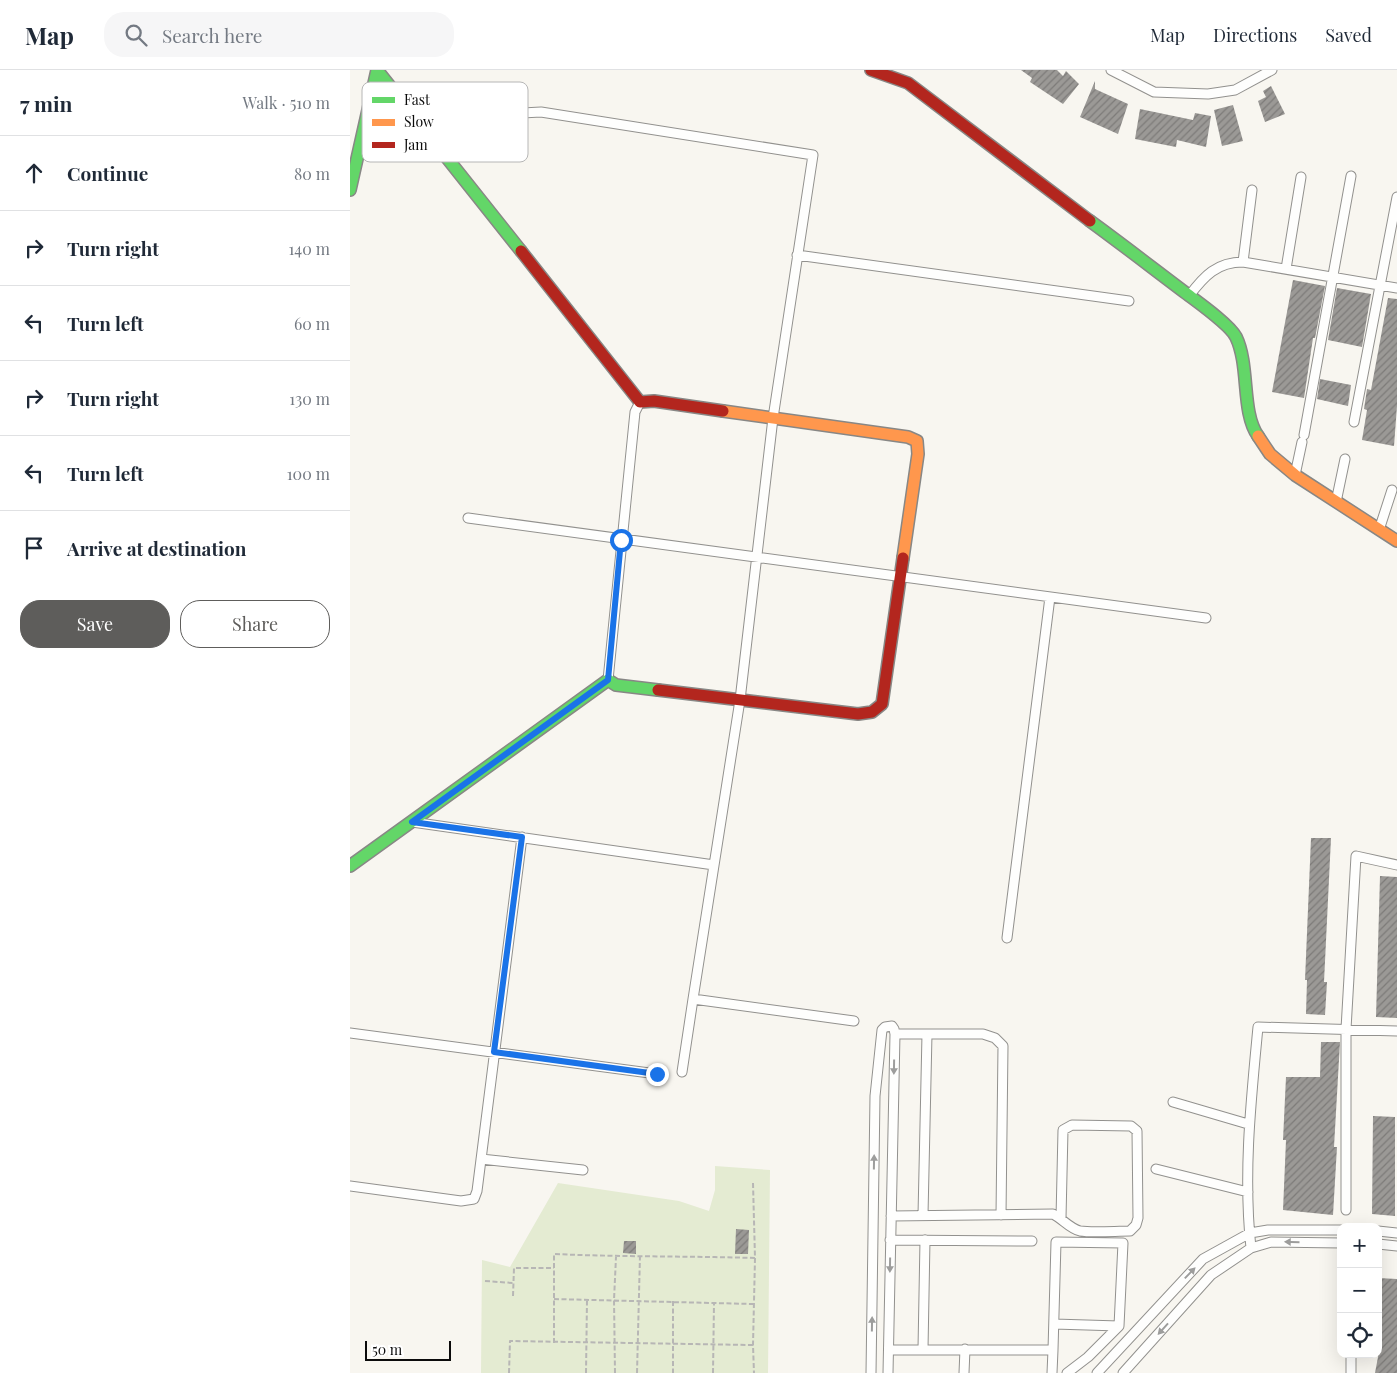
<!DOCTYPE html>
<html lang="en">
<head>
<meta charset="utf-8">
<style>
  :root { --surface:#fff; --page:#f6f6f7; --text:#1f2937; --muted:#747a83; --line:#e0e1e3; --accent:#5e5d5b }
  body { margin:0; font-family:"Playfair Display",serif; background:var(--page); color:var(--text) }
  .controls { position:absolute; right:15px; bottom:15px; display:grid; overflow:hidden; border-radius:10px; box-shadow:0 5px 20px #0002 }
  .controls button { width:45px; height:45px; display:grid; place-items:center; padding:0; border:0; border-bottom:1px solid var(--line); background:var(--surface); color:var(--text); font:25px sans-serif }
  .scale { position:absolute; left:15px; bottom:12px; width:86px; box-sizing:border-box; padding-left:5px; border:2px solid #0b0b0b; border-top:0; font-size:14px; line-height:18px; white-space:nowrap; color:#0b0b0b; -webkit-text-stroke:4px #fff; paint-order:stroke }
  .stop { position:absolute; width:15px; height:15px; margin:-11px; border:4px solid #1a73e8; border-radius:50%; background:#fff }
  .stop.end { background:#1a73e8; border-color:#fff; box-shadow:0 1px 5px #0008 }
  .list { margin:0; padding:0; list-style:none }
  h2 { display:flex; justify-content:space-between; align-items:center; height:65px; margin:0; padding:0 20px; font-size:21px }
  h2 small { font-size:16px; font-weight:400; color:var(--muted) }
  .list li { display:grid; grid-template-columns:32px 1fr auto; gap:15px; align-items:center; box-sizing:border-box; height:75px; padding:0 20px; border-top:1px solid var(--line) }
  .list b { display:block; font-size:19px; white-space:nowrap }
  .list em { font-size:16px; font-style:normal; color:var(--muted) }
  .actions { display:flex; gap:10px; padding:15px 20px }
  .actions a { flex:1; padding:11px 0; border:1px solid var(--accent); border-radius:20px; text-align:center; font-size:18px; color:var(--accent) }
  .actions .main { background:var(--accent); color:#fff }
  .icon { flex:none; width:28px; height:28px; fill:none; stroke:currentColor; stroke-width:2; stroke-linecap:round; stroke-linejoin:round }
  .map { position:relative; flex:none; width:1047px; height:1303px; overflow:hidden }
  header { display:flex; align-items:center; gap:30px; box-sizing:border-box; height:70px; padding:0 25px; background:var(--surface); border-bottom:1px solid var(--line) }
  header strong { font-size:24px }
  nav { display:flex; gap:28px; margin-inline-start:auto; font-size:18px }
  .search { width:350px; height:45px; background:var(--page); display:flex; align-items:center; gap:12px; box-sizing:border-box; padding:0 18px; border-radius:20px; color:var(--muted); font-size:19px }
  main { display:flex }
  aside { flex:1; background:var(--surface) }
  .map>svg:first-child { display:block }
  .park { fill:#e4ebd2 }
  .building { fill:url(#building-hatch) }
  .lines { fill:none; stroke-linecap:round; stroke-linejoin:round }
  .street-casing { stroke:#92918e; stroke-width:11 }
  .fast-casing { stroke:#888785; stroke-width:14 }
  .slow-casing { stroke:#888785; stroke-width:14 }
  .jam-casing { stroke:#888785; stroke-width:14 }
  .path { stroke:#b7b6b5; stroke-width:2; stroke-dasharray:5 2.5; stroke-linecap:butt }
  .street { stroke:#fefefd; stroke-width:9 }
  .fast { stroke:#63d668; stroke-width:11 }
  .slow { stroke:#ff974d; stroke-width:11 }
  .jam { stroke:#b3261e; stroke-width:11 }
  .oneway { fill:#9d9d9c }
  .route { stroke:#1a73e8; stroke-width:6 }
  .key { fill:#fff; stroke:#b6b6b6; stroke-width:1 }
  .key-label { font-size:14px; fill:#0b0b0b }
</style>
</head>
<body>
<header>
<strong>Map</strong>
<div class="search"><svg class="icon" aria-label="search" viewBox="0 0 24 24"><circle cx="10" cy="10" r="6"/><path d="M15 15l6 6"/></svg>Search here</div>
<nav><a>Map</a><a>Directions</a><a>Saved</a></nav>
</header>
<main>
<aside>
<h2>7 min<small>Walk · 510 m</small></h2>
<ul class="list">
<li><svg class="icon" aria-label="ahead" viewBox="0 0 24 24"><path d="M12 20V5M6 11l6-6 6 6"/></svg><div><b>Continue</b></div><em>80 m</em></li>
<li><svg class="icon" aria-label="right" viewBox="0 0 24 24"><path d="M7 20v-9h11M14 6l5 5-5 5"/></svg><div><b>Turn right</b></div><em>140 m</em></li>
<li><svg class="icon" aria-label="left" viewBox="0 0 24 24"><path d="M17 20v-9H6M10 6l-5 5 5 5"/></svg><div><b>Turn left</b></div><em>60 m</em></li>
<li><svg class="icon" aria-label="right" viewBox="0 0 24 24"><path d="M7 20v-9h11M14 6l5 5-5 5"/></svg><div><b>Turn right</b></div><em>130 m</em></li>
<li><svg class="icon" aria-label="left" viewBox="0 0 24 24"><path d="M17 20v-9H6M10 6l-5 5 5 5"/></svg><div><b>Turn left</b></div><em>100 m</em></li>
<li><svg class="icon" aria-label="arrive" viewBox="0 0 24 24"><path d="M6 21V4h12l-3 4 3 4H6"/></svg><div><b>Arrive at destination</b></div></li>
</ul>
<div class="actions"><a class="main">Save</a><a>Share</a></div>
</aside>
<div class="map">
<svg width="1047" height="1303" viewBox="0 0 1047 1303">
  <defs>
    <pattern id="building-hatch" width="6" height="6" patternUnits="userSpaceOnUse" patternTransform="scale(1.25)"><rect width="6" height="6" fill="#9b9996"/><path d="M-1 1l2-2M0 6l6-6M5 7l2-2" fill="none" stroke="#7d7b79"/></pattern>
  </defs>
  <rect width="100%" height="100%" fill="#f8f6f0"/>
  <path class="park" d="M 365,1096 L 420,1100 L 418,1303 L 131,1303 L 132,1190 L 160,1197 L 208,1113 L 329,1131 L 359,1141 L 365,1120 Z"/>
  <path class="building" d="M 671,0 L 707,0 L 713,6 L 716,1 L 729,14 L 713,34 L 680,12 L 682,8 Z
    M 745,11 L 745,19 L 778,34 L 768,64 L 730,47 Z
    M 921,16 L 935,44 L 915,52 L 908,31 L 916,27 L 913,21 Z
    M 883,35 L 893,71 L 872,76 L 864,40 Z
    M 790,39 L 843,50 L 845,43 L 861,46 L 856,77 L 827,70 L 826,77 L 785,69 Z
    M 943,210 L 975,216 L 965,268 L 963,268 L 954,328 L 922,322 Z
    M 987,218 L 1021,224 L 1012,277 L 978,270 Z
    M 1038,228 L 1047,229 L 1047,336 L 1044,376 L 1012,370 L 1017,340 L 1014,339 L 1017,319 L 1021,320 Z
    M 970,309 L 1001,315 L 998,336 L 967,329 Z
    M 961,768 L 981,768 L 974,912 L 977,912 L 975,945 L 956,944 L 957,910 L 955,910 Z
    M 1030,806 L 1047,807 L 1047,948 L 1026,947 Z
    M 971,972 L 990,972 L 984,1077 L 987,1077 L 983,1145 L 933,1140 L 936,1070 L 933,1070 L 936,1007 L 970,1007 Z
    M 1023,1046 L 1045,1047 L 1045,1146 L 1022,1144 Z
    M 386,1159 L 399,1160 L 398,1184 L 385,1184 Z
    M 274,1171 L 286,1171 L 286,1184 L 273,1183 Z
    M 1028,1208 L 1047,1209 L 1047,1303 L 1025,1303 L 1028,1287 Z"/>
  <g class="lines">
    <g class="street-casing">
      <path id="street" d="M 761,0 L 804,22 L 858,24 L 885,20 L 922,0
        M 89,78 L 121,54 L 153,44 L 191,42 L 463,85 L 423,348 L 390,630 L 343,929 L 504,951
        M 447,185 L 779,231
        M 893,192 L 902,120
        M 936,199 L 951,107
        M 839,226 C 854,206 867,192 893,192 L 1047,218
        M 1004,352 L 1047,127
        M 954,365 L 1001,106
        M 945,405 L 952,372
        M 986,432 L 995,389
        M 118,448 L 856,548
        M 1029,460 L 1042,420
        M 258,610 L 285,342 L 290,332
        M 62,752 L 364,795
        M 657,868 L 700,527
        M 0,963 L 307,1004
        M 545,964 L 633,964 L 645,968 L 653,976 L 651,1145
        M 332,1002 L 343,929
        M 823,1032 L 898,1054
        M 131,1089 L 233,1100
        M 806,1099 L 898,1122
        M 0,1116 L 111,1131 L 124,1129 L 127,1121 L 172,767
        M 996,1140 L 996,959 L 1006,786 L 1047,795
        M 573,1145 L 577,964
        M 541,1146 L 703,1144 C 713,1149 719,1158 730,1161 C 743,1163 766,1161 780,1161 L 786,1155 L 788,1148 L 787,1061 L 781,1056 L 722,1055 L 713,1060 L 711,1148
        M 1028,1161 L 1047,1163
        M 540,1170 L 682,1171
        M 1028,1174 L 1047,1176
        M 901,1178 C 893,1104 901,1030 908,957 L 1047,961
        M 704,1254 L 769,1256
        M 573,1279 L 575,1170
        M 539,1280 L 703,1280 L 706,1172 L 773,1173 L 769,1256 L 738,1287 L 717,1303
        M 521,1303 L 525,1026 L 532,960 L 535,957 L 542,956 L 544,959 L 545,964 L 538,1303
        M 614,1303 L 615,1279
        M 702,1303 L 703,1280
        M 747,1303 L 853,1189 L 900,1163 L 918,1160 L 991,1160
        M 773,1303 L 861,1205 L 901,1178 L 921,1172 L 991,1173
        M 1001,1303 L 1001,1284"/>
    </g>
    <g class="fast-casing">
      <path id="fast" d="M 27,0 L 171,181
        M 0,120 L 27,0
        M 740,151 C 773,175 805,200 837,224 C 849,233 880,255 886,267 C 900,296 891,342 908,366
        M 0,796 L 258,610 L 266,615 L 308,620"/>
    </g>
    <g class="slow-casing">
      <path id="slow" d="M 373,341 L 558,367 L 567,371 L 568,384 L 553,488
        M 908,366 L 920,384 L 945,405 L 1047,471"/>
    </g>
    <g class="jam-casing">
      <path id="jam" d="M 521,0 L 558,13 L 740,151
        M 171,181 L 290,332 L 304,331 L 373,341
        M 308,620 L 508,644 L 522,642 L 532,634 L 553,488"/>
    </g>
    <path class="path" d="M 403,1113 L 405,1188 L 403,1275 L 404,1303
      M 135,1211 L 163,1213
      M 163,1226 L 164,1198 L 204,1198
      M 204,1229 L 403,1234
      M 323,1231 L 323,1303
      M 204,1273 L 204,1184 C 271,1187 338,1186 405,1188
      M 159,1303 L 160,1271 L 403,1275
      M 236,1303 L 237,1230
      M 265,1303 L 264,1230 L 266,1187
      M 287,1303 L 290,1185
      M 363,1303 L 364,1233"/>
    <use href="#street" class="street"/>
    <use href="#fast" class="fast"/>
    <use href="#slow" class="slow"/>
    <use href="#jam" class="jam"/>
  </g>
  <defs><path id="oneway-solid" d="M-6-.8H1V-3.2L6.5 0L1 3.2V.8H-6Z" transform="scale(1.25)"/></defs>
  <g class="oneway">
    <use href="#oneway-solid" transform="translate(544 997) rotate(91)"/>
    <use href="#oneway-solid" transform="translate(524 1092) rotate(-89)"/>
    <use href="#oneway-solid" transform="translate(942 1172) rotate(-179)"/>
    <use href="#oneway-solid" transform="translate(540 1195) rotate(91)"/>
    <use href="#oneway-solid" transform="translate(840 1203) rotate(-46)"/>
    <use href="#oneway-solid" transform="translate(522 1254) rotate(-89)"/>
    <use href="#oneway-solid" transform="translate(813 1259) rotate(132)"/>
  </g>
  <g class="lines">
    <path class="route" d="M 271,470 L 258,610 L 62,752 L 172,767 L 144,982 L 307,1004"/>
  </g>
  <rect x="12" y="12" width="166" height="80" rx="8" class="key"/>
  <rect x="22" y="27" width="23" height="6" fill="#63d668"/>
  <rect x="22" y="49" width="23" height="7" fill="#ff974d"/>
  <rect x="22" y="72" width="23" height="6" fill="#b3261e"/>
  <g class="key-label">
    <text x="54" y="35">Fast</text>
    <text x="54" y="57">Slow</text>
    <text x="54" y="80">Jam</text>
  </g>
</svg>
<div class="controls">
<button>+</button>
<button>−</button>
<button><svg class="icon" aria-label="locate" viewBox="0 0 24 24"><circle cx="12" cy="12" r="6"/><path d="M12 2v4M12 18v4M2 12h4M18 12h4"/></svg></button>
</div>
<div class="scale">50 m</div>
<div class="stop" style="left:271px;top:470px"></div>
<div class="stop end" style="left:307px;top:1004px"></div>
</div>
</main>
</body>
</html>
